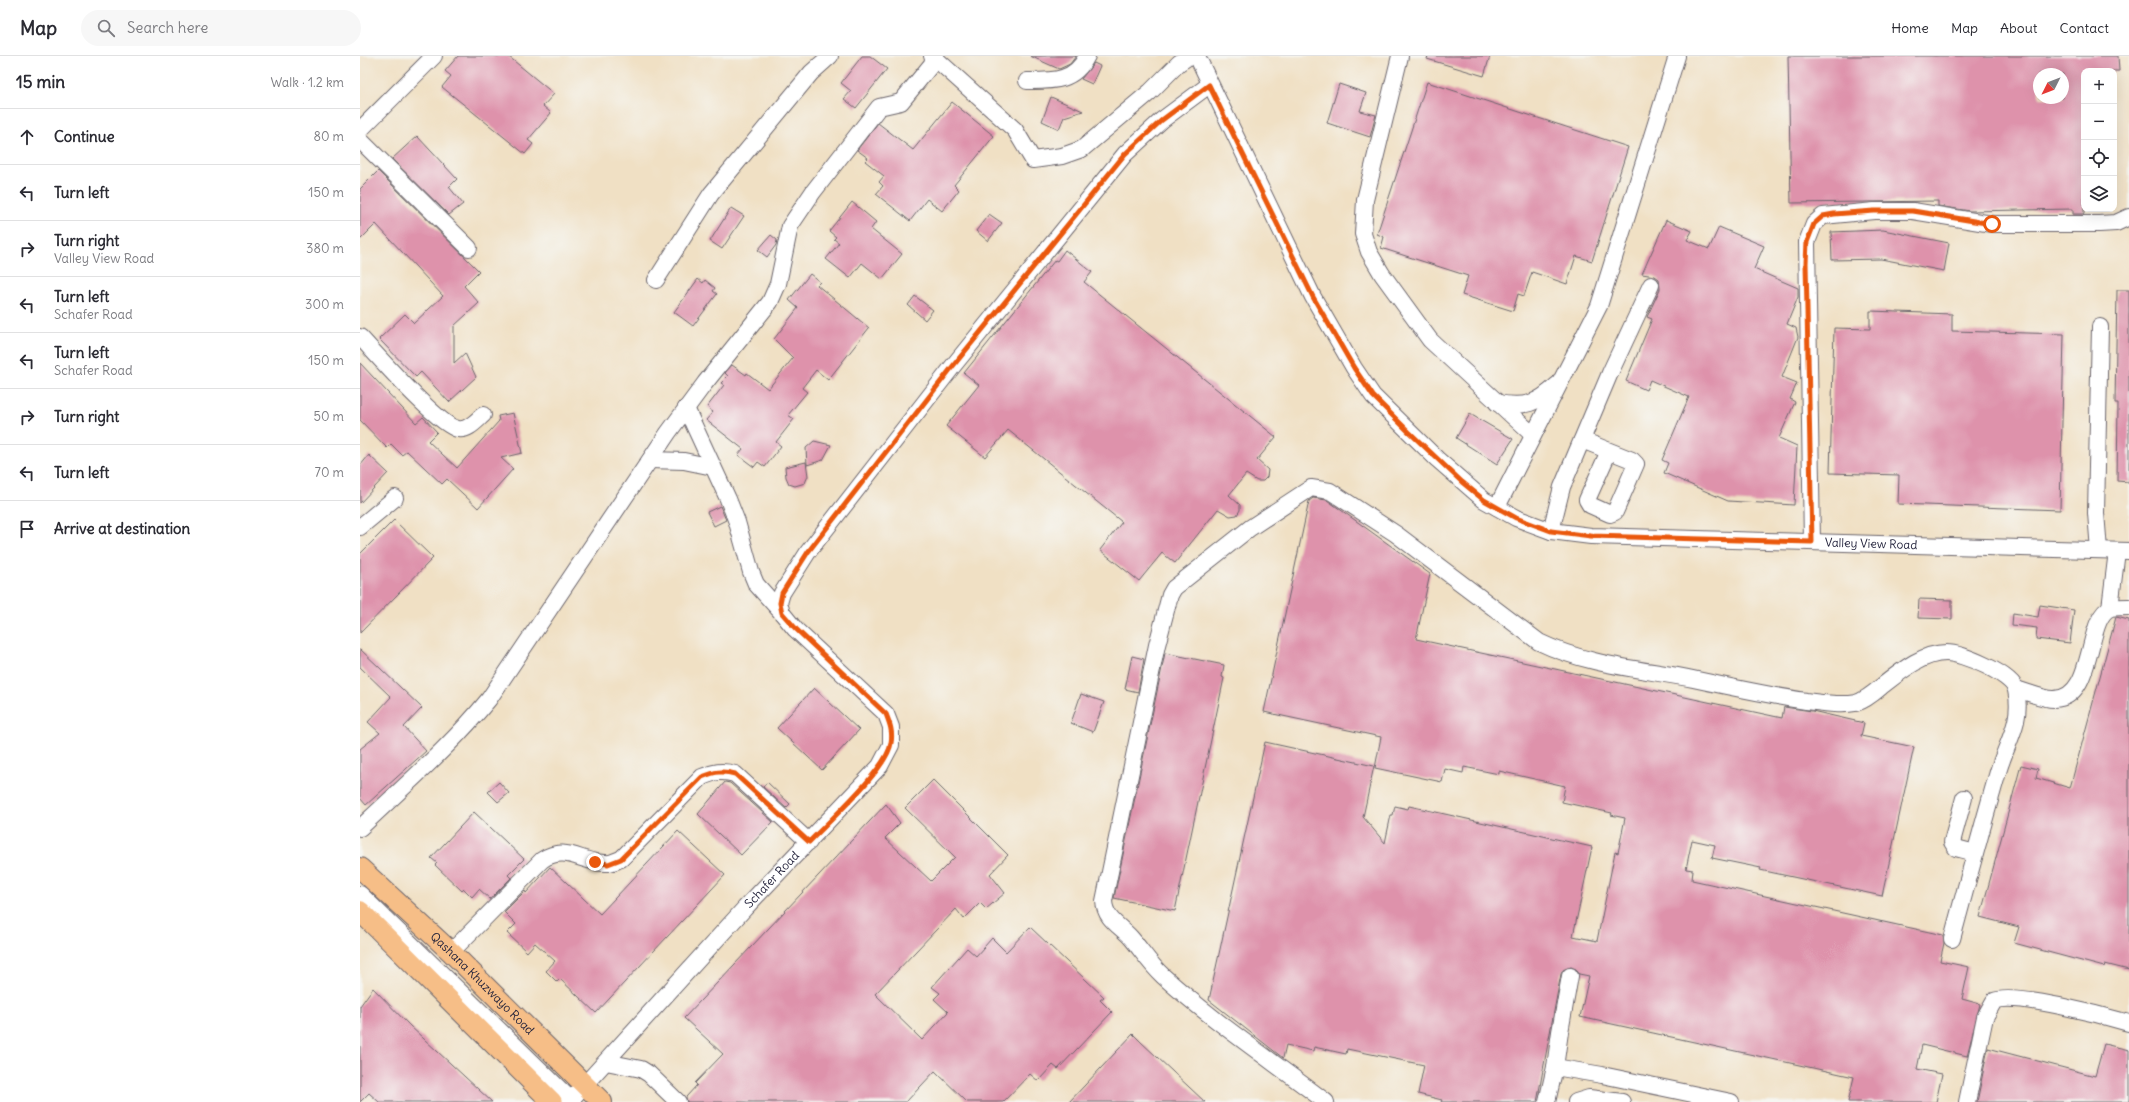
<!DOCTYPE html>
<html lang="en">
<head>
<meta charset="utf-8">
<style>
  :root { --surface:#fff; --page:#f7f7f7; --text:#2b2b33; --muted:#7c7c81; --line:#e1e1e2 }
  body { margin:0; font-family:Delius,sans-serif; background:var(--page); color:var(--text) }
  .controls { position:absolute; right:12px; top:12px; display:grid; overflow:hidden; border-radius:8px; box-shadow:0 4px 16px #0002 }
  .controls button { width:36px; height:36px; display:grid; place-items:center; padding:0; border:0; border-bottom:1px solid var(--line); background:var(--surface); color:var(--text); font:20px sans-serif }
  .compass { position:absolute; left:1673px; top:12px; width:36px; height:36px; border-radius:50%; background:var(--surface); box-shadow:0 4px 16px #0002; rotate:228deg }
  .stop { position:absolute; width:12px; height:12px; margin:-9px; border:3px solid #ea580c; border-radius:50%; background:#fff }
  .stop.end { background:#ea580c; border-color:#fff; box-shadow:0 1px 4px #0008 }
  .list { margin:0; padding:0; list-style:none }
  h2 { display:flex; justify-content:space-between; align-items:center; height:52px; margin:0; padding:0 16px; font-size:17px }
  h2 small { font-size:13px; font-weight:400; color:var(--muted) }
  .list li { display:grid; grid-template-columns:26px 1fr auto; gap:12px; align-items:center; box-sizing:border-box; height:56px; padding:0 16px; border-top:1px solid var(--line) }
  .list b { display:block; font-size:15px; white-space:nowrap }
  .list p { margin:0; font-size:13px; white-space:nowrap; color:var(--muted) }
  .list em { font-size:13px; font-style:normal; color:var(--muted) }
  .icon { flex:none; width:22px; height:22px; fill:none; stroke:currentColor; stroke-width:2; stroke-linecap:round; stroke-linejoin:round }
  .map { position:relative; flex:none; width:1769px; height:1046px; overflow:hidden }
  header { display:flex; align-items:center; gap:24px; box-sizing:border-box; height:56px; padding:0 20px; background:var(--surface); border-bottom:1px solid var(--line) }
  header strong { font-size:19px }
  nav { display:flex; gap:22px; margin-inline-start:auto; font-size:14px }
  .search { width:280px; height:36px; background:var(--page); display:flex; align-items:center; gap:10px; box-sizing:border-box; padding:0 14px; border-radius:22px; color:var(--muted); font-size:15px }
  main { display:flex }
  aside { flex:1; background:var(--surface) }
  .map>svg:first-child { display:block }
  .building { fill:#de92ab; fill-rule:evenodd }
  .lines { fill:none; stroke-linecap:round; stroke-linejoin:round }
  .minor-casing { stroke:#6a646b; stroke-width:18 }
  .major-casing { stroke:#6a646b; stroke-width:22 }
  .minor { stroke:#fff; stroke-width:16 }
  .major { stroke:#f6be87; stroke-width:20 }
  .route { stroke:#ea580c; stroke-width:5 }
  .labels { text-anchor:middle; stroke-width:4; stroke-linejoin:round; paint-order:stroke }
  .street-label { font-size:12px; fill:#22223b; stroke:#f6f6f2 }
</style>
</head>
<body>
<header>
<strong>Map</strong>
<div class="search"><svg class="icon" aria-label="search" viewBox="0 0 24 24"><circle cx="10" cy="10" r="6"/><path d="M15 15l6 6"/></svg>Search here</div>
<nav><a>Home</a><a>Map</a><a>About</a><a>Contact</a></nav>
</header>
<main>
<aside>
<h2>15 min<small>Walk · 1.2 km</small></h2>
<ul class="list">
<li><svg class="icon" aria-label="ahead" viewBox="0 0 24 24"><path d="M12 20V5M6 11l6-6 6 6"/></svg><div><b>Continue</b></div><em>80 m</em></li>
<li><svg class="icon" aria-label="left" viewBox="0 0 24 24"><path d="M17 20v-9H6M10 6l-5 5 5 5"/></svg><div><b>Turn left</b></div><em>150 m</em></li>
<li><svg class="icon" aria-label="right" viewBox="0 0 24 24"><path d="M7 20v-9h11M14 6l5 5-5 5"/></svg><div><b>Turn right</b><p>Valley View Road</p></div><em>380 m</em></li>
<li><svg class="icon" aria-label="left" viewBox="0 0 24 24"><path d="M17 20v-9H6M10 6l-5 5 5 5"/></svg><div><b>Turn left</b><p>Schafer Road</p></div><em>300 m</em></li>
<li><svg class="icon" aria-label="left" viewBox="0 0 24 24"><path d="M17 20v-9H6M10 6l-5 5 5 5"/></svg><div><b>Turn left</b><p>Schafer Road</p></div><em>150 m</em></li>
<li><svg class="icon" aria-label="right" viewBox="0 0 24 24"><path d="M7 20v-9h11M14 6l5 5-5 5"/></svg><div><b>Turn right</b></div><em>50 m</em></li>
<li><svg class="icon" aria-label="left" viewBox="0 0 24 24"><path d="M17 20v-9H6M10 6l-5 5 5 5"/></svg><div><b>Turn left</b></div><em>70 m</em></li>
<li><svg class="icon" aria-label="arrive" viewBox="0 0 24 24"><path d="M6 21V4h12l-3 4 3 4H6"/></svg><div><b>Arrive at destination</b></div></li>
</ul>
</aside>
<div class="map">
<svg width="1769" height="1046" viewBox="0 0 1769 1046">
  <rect width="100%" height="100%" fill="#f6f6f2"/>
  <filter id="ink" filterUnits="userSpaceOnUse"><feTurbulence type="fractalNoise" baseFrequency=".025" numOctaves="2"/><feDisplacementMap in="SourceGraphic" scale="8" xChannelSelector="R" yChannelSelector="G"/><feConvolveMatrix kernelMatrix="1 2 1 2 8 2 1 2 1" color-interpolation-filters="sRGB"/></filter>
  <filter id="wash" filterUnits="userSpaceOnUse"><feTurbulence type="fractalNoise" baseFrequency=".012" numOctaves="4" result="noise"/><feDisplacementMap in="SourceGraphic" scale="16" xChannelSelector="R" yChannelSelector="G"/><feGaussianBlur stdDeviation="0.9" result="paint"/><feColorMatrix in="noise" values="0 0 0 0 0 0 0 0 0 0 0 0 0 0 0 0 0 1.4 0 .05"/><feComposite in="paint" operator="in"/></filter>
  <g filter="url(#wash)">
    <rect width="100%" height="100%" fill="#f0e0c4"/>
    <g id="blocks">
      <path class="building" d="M 98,0 L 148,0 L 194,38 L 183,50 L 191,57 L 168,84 L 173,88 L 165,98 L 82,31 L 91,20 L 85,15 Z
        M 502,0 L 510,0 L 527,13 L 496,52 L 484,43 L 491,35 L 481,27 Z
        M 670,0 L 716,0 L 710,8 L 699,13 Z
        M 1068,0 L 1130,0 L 1124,20 L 1067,3 Z
        M 1428,0 L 1758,0 L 1759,15 L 1724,15 L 1724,158 L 1713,158 L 1713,153 L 1610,155 L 1578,150 L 1578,145 L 1431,147 ZM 1679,18 L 1703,18 L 1703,42 L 1679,42 Z
        M 734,7 L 740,10 L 732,28 L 721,23 Z
        M 1067,26 L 1268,91 L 1232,205 L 1216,200 L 1207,228 L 1172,216 L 1164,240 L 1158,238 L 1153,255 L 1102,239 L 1108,220 L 1021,192 L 1024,181 L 1017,178 Z
        M 979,28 L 1006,37 L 1000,55 L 1016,59 L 1010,81 L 967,67 Z
        M 691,41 L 723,55 L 704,61 L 699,73 L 682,65 Z
        M 592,46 L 634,80 L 594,129 L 599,134 L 582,155 L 567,143 L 550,165 L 516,138 L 523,130 L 519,126 L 524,120 L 505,105 L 508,102 L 497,94 L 518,67 L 553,94 Z
        M 57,80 L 97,123 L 89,131 L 103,148 L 89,159 L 32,103 Z
        M 18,115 L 119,215 L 104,230 L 119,247 L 94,270 L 94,307 L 105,297 L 116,321 L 89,346 L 61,316 L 56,321 L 19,283 L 45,258 L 54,267 L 83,240 L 16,168 L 0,184 L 0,133 Z
        M 492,146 L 516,166 L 511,173 L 542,198 L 522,223 L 502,207 L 490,222 L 466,203 L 479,187 L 474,183 L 476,181 L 469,175 Z
        M 371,152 L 384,160 L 362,193 L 350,185 Z
        M 629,158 L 642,167 L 628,185 L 616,175 Z
        M 1306,164 L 1332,175 L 1327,184 L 1349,193 L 1359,171 L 1404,190 L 1394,213 L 1438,232 L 1438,241 L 1427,268 L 1436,272 L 1438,281 L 1422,321 L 1437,327 L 1430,343 L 1435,346 L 1419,382 L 1437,390 L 1434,449 L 1368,445 L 1304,417 L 1308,407 L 1302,404 L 1329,341 L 1290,324 L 1286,334 L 1266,325 L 1292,263 L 1287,261 L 1300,233 L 1299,223 L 1295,220 L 1282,218 Z
        M 1523,174 L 1589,187 L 1584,215 L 1521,203 L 1472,204 L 1471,176 Z
        M 411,179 L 417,184 L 416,189 L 407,201 L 398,194 Z
        M 705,194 L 732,216 L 724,226 L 916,381 L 897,404 L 908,414 L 907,421 L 903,425 L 897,425 L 886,418 L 869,439 L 880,449 L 880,454 L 877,459 L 870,460 L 858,453 L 815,507 L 802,497 L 779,525 L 740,494 L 762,466 L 648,374 L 625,401 L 586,370 L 619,329 L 604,317 L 695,204 L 697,205 Z
        M 450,218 L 460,226 L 457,229 L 509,272 L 468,324 L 456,314 L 442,332 L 447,336 L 428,359 L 434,363 L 416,386 L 421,390 L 405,411 L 398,406 L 394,411 L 378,399 L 383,393 L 346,364 L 353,356 L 347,351 L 364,329 L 361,327 L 368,320 L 365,317 L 372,309 L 386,319 L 387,317 L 408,333 L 433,302 L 414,283 L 438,252 L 429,244 Z
        M 338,223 L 343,227 L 345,224 L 355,232 L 353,235 L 357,238 L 333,270 L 314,256 Z
        M 1757,234 L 1769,234 L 1769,426 L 1757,425 L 1758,347 L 1755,347 Z
        M 555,240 L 573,254 L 565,264 L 548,249 Z
        M 1510,255 L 1592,258 L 1592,275 L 1704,278 L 1700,454 L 1538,448 L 1539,419 L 1470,417 L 1474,272 L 1510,273 Z
        M 0,307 L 56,367 L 63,361 L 77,376 L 68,385 L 97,412 L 139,365 L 138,360 L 153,357 L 162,397 L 141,402 L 153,413 L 118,452 L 87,423 L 82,428 L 47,395 L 42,399 L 31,388 L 27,392 L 0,364 Z
        M 1110,358 L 1153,383 L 1137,408 L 1096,382 Z
        M 454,385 L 471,389 L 463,404 L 447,409 L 446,392 Z
        M 9,399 L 28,417 L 0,447 L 0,410 Z
        M 446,406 L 448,420 L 445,427 L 435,430 L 429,428 L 426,421 L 425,411 Z
        M 953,442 L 967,444 L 1070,518 L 1056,583 L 1422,662 L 1424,651 L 1452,655 L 1504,667 L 1501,680 L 1554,691 L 1522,840 L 1400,814 L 1401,812 L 1352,802 L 1355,789 L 1332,784 L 1326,813 L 1333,814 L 1332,824 L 1583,879 L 1584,887 L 1580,905 L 1609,911 L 1602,943 L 1620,948 L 1607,1000 L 1562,989 L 1557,1013 L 1582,1018 L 1576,1046 L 1488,1046 L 1494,1021 L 1220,961 L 1229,920 L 1219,918 L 1216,913 L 1211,911 L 1203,914 L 1201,918 L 1177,1046 L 1081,1046 L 1082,1044 L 1058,1038 L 1064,1009 L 987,993 L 986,998 L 954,991 L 953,995 L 926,989 L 923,1002 L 849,944 L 905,686 L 1014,710 L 1003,761 L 1025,787 L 1031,759 L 1033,759 L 1035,750 L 1048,753 L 1049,750 L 1232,791 L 1213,880 L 1237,885 L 1255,796 L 1258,797 L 1265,762 L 1251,759 L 1252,757 L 1202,746 L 1205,730 L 1139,715 L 1139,718 L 1104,711 L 1103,717 L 1085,713 L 1082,726 L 1015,712 L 1021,681 L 904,656 L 949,445 Z
        M 360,450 L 366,464 L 354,470 L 347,456 Z
        M 34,464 L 73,502 L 0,577 L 0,498 Z
        M 1559,543 L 1592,544 L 1592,563 L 1558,562 Z
        M 1680,549 L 1714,554 L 1710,587 L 1676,583 L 1677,572 L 1652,569 L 1653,557 L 1678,561 Z
        M 1756,561 L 1769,564 L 1769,914 L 1745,908 L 1744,911 L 1654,887 L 1659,871 L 1620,861 L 1661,709 L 1678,713 L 1676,722 L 1710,732 Z
        M 0,593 L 62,652 L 44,671 L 66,695 L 6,749 L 0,742 L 0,693 L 20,677 L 8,666 L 31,641 L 0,611 Z
        M 805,597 L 864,609 L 862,621 L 864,622 L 815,855 L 754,842 Z
        M 772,600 L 784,603 L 778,636 L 765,633 Z
        M 454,632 L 499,674 L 462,714 L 417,672 Z
        M 721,638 L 744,646 L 733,676 L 711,667 Z
        M 573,724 L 648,799 L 630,818 L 645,837 L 626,853 L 620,847 L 604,863 L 596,853 L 515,938 L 562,984 L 588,956 L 574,943 L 580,937 L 572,931 L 607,892 L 616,900 L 632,882 L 646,896 L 670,871 L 744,941 L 740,944 L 752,956 L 698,1013 L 693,1009 L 678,1025 L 670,1018 L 643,1046 L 607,1046 L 575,1015 L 546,1046 L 327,1046 L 326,1041 L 337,1029 L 335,1027 L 363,998 L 324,962 L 526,748 L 540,767 L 525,782 L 571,825 L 595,801 L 545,752 Z
        M 139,726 L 149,737 L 138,746 L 128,736 Z
        M 365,726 L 370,727 L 413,766 L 381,799 L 338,758 Z
        M 407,726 L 430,748 L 426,752 L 403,731 Z
        M 114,756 L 164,803 L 148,819 L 151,822 L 130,843 L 119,833 L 112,841 L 104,833 L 102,835 L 75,809 L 77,807 L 71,802 Z
        M 318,775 L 365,819 L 236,957 L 200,923 L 197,926 L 186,915 L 195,905 L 175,887 L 167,896 L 147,877 L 156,868 L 144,856 L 165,835 L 166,837 L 190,811 L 240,858 Z
        M 13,932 L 50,970 L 132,1046 L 19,1046 L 9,1037 L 0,1046 L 0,950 Z
        M 773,978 L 781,986 L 845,1046 L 709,1046 Z
        M 1744,988 L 1769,994 L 1769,1046 L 1617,1046 L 1628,992 L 1735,1020 Z"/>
    </g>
  </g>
  <g filter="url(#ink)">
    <use href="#blocks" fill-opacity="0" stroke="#6a646b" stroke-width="1"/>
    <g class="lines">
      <g class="minor-casing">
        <g id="minor">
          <path id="s1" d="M 837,0 L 953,241 L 994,312 L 1013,340 L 1077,403 L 1124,444 L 1156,462 L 1191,475 L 1231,480 L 1769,495"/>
          <path d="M 1040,0 L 1005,144 L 1003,178 L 1009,196 L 1022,218 L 1070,284 L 1173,379"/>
          <path d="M 576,3 L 655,74 L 673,104 L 702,100 L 722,93 L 790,36 L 819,7 L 828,1 L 836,0"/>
          <path d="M 667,25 C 693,25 714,26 727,0"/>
          <path d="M 0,74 L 74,0"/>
          <path d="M 0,84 L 109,192"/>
          <path d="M 296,224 L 351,138 L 451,17 L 470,0"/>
          <path d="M 0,281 C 17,299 79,370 98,373 C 108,375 116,365 123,359"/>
          <path d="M 1137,347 C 1165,352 1177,348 1197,329"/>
          <path d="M 326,352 L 368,443 L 377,466 L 391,516 L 396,528 L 422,557"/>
          <path d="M 1222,384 L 1272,404 L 1276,408 L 1255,456 L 1250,458 L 1230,449 L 1227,444 L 1249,395"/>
          <path d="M 290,404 L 324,405 L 353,411"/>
          <path d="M 1137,451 L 1239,250 L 1317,0"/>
          <path d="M 0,471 L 35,442"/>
          <path d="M 1191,475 L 1202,431 L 1250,317 L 1291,229"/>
          <path d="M 1452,486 L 1447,186 L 1454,168 L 1463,160 L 1514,155 L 1553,155 L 1632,168 L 1739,168 L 1756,167 L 1769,161"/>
          <path d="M 1739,494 L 1736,457 L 1740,271"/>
          <path d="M 1750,552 L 1757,495"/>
          <path d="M 1656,633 C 1667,636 1683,643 1694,643 C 1736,643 1725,560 1751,552 C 1756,551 1764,551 1769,551"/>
          <path d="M 1604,742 L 1592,786 L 1596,792 L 1615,797"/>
          <path d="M 0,772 C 44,730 91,690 129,643 L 308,377 L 345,327 L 410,246 L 418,228 L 430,170 L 453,136 L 519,51 L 541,46 L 576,3 L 572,0"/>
          <path d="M 0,838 L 213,1046"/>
          <path d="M 91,896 L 182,804 C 206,788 221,807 246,807 C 251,808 257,804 261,803 L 342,721 C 354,716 362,714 375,718 L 449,786"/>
          <path d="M 246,1006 L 281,1013 L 289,1018 L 318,1046"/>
          <path d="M 1195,1011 L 1200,976 L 1210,920"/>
          <path id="s2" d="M 209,1046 L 385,852 L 520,710 L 531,689 L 531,671 L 526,658 L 435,573 L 422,557 L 419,547 L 422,537 L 448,496 L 593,310 L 765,98 L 802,64 L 849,29"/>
          <path d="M 966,1046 C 911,1004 854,966 803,920 C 791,909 782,895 772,883 C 761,870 745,864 744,845 L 797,589 L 810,539 L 814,532 L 890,472 L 951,432 L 970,435 L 1036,478 L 1179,586 C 1226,609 1282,613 1333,623 C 1370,631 1408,639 1446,645 C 1463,647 1480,650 1496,647 C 1506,644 1515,636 1522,630 C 1540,616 1562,597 1586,597 C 1602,597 1652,618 1656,634 C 1658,643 1658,656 1656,665 C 1652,682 1643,698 1638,716 C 1622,771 1607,827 1592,883"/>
          <path d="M 1187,1046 L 1195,1011 L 1242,1019 L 1371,1046"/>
          <path d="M 1216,1046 L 1229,1042 L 1262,1046"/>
          <path d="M 1607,1046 L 1625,961 L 1634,945 C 1654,936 1745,960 1769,967"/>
        </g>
      </g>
      <g class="major-casing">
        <g id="major">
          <path id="s3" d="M 0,812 L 91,896 L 242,1046"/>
          <path d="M 0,855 L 192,1046"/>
        </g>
      </g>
      <use href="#minor" class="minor"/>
      <use href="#major" class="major"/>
    </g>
  </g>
  <g class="lines" filter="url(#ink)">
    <path class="route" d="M 235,806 L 248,808 L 261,803 L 342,721 C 354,716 362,714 375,718 L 449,786 C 468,766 528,712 531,687 C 533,676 530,668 526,658 L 436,573 L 422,557 L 420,547 L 422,537 L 448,496 L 593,310 L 765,98 L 802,64 L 849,29 L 953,241 L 994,312 L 1013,340 L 1049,376 L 1102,426 L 1124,444 L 1156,462 L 1191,475 L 1231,480 L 1452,486 L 1446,207 L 1447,186 L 1454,168 L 1463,160 L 1474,158 L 1514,155 L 1553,155 L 1632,168"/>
  </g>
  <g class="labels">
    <g class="street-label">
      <text dy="4" stroke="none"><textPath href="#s1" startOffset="930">Valley View Road</textPath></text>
      <text dy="4" stroke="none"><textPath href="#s2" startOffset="301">Schafer Road</textPath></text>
      <text dy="4" stroke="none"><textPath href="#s3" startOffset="168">Qashana Khuzwayo Road</textPath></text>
    </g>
  </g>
</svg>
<div class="controls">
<button>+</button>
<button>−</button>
<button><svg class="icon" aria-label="locate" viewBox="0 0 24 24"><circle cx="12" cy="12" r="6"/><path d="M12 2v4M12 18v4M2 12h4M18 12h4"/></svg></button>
<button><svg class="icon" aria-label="layers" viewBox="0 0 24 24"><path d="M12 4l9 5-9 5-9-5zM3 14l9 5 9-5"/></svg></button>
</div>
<svg class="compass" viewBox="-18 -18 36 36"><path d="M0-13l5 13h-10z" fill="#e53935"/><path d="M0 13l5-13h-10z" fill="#7c7c81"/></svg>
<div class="stop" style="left:1632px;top:168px"></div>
<div class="stop end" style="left:235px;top:806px"></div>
</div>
</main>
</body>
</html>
